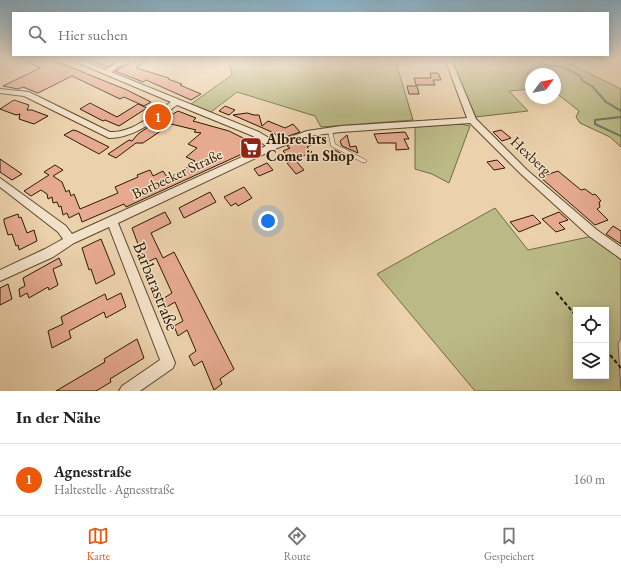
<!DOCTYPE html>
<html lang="de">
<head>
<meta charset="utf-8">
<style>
  :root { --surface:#fff; --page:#f6f6f6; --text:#222; --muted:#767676; --line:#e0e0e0; --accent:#ea580c }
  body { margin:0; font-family:"EB Garamond",serif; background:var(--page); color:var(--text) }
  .controls { position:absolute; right:12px; bottom:12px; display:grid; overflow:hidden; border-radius:0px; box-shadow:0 2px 10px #0003 }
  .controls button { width:36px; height:36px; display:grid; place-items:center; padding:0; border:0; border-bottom:1px solid var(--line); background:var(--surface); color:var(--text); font:20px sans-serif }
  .compass { position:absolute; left:525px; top:68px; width:36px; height:36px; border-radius:50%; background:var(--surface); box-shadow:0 2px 10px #0003; rotate:57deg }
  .you { position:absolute; left:268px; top:221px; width:14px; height:14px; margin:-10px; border:3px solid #fff; border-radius:50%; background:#1a73e8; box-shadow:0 0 0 6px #1a73e833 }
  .badge { display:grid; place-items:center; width:26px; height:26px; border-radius:50%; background:var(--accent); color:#fff; font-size:13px; font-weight:700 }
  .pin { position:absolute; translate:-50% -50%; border:2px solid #fff; box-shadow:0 1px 4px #0006 }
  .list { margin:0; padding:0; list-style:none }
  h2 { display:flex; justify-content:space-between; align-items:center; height:52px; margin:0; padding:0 16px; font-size:17px }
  h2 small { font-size:13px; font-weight:400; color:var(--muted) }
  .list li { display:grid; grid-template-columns:26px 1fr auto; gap:12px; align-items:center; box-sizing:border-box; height:72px; padding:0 16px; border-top:1px solid var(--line) }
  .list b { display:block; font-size:15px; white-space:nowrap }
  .list p { margin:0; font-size:13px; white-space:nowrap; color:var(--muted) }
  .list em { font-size:13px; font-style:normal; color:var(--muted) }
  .icon { flex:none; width:22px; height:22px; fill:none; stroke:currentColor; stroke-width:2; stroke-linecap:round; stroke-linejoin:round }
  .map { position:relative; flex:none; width:621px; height:391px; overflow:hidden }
  .search { position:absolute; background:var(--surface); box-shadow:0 2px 10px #0003; left:12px; right:12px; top:12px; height:44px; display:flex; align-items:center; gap:10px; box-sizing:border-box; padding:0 14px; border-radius:0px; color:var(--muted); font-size:15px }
  .sheet { height:124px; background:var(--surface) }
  nav { display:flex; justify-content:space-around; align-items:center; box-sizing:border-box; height:56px; border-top:1px solid var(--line); background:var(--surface); font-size:11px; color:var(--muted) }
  nav a { display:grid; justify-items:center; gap:2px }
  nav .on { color:var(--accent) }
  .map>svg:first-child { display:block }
  .green { fill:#bbba87; stroke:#746a44; fill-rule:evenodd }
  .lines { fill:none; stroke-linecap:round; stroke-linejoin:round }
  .stream { stroke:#6d7866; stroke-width:2 }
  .building { fill:#e6aa91; stroke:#2d1a02 }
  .lane-casing { stroke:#5c482c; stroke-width:1 }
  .street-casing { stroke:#5c482c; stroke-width:2 }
  .path { stroke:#2d1a02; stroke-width:2; stroke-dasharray:4 2.5; stroke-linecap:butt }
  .lane { fill:#f2e1c9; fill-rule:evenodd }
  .street { fill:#f2e1c9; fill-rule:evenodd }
  .labels { text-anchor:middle; stroke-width:3; stroke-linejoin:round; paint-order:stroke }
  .poi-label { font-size:15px; font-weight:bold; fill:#2d1a02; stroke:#f2e1c9; text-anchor:start }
  .street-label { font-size:15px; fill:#2d1a02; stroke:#f2e1c9 }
  .near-street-label { font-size:18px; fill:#2d1a02; stroke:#f2e1c9 }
</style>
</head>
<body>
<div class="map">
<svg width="621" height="391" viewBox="0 0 621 391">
  <rect width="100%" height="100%" fill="#ebd1ac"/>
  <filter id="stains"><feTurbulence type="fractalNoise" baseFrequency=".005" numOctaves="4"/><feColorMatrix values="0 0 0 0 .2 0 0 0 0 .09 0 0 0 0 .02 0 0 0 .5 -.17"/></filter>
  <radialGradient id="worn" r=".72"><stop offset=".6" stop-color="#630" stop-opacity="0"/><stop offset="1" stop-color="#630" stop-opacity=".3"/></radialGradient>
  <path class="green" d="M 228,59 L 395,59 L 413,120 L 321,127 L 315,116 L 237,92 L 211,112 L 191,104 L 232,75 Z
    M 478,59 L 561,59 L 621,89 L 621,147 L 610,137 L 580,123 L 576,117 L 579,111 L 555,92 L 555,74 L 531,74 L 531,89 L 509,91 L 528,111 L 475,117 L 452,61 Z
    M 460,124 L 470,126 L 449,183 L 432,174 L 415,169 L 415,127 Z
    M 495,208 L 528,250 L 593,236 L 621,260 L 621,338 L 618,344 L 621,391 L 475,391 L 377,274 ZM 576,310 L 606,310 L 606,376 L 576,376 Z"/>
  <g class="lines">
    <path class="stream" d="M 520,59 L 537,61 L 550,66 L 560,66 L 579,75 L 583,81 L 592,86 L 606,102 L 621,111
      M 621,117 L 595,120 L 595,124 L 621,136"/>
  </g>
  <path class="building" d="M 23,59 L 50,59 L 127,90 L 151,102 L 144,106 L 124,97 L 120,99 L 72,76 L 38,93 L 23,87 L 18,89 L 3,86 L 40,68 Z
    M 89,59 L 109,59 L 116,61 L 108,67 L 89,61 Z
    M 137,59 L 149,59 L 136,68 L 169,78 L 168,79 L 182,84 L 180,85 L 201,94 L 191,100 L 146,80 L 143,82 L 115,71 Z
    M 430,73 L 438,73 L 441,80 L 433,80 L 435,85 L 416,85 L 414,78 L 431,78 Z
    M 407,86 L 417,86 L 419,94 L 409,94 Z
    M 14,100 L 29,105 L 27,110 L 32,110 L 48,116 L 34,124 L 19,119 L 20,114 L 16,115 L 0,109 Z
    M 90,103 L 117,117 L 138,104 L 147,108 L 119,126 L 105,120 L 103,121 L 80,109 Z
    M 225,106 L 235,110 L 229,115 L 219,111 Z
    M 178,111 L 196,118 L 193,121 L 229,131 L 245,139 L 243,141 L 255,148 L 126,207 L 124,204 L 82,222 L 79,213 L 69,218 L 67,213 L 63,215 L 61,206 L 59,207 L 57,202 L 53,203 L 52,197 L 48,199 L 47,194 L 41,190 L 31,196 L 24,191 L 49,175 L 44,172 L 55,165 L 63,170 L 53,176 L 62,182 L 66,192 L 69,190 L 71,196 L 74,194 L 80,209 L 118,193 L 115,187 L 138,177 L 137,175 L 150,170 L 153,176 L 163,171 L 167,177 L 184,170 L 195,161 L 186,157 L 197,148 L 188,144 L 201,133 L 194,132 L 196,130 L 171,124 L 143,143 L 136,143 L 116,158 L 108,154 L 129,140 L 132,141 L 138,134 L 169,113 L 173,114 Z
    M 247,113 L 254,115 L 259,115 L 262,126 L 268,121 L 285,128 L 293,124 L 300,132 L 280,139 L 274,133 L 233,115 Z
    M 73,130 L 77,131 L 109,147 L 99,154 L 64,135 Z
    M 501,130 L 511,138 L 502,141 L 493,132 Z
    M 405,132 L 409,139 L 404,139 L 409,149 L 396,150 L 396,143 L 378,143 L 374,134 Z
    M 347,135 L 350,147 L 356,146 L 358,153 L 342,146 L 340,141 Z
    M 307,138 L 313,144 L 307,147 L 312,152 L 292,161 L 283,151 L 290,148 L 287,146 Z
    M 333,149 L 346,156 L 340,162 L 325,155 Z
    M 0,159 L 22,174 L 12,180 L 0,172 Z
    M 295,160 L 304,170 L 296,174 L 287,163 Z
    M 497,160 L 505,168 L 494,170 L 487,162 Z
    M 267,163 L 273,170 L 259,176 L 254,169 Z
    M 558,171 L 581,190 L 585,189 L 593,195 L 595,194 L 597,196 L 601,201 L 599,202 L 600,207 L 597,209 L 608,220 L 595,225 L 540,177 Z
    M 244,187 L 252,198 L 238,206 L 236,203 L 231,206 L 224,197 Z
    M 210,192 L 216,202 L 184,218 L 179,208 Z
    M 165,212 L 171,223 L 151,233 L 163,258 L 174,252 L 234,369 L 220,379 L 222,384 L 214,390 L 202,361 L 194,366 L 189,356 L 196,351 L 187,330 L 178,336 L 174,326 L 183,321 L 175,302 L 165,308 L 161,300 L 172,293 L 156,258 L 145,263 L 132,228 Z
    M 559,212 L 568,220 L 559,223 L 565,229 L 556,232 L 542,219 Z
    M 18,214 L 19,218 L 21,217 L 27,233 L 34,230 L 37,241 L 19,250 L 18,245 L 16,246 L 12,234 L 8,235 L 4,222 L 4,219 Z
    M 533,215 L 541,223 L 519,232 L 510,222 Z
    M 613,226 L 621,231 L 621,244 L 606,234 Z
    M 101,239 L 115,274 L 96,284 L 91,269 L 89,270 L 82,248 Z
    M 59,258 L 62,265 L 53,269 L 58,285 L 49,290 L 48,287 L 29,298 L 27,293 L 20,297 L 19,289 L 25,286 L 23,278 Z
    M 8,284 L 12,299 L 0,305 L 0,288 Z
    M 121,293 L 126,307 L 106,318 L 104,312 L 69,331 L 71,338 L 52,348 L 48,331 L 63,324 L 61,317 L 105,294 L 107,300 Z
    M 137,339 L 144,358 L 110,379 L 111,382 L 96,391 L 56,391 L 105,362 L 104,359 Z"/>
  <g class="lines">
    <g class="lane-casing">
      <path id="lane" d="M 329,129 L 331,129 L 332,130 L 335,144 L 366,160 L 366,162 L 362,162 L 331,146 L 328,130 Z"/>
    </g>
    <g class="street-casing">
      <path id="street" d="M 69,59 L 78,59 L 105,70 L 122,59 L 130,59 L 111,72 L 259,132 L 269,138 L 274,143 L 307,131 L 341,126 L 467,118 L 445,59 L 451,59 L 476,119 L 527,170 L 597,230 L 621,247 L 621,259 L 589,236 L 521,174 L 470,123 L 341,132 L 308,136 L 275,149 L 118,223 L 175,363 L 173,368 L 140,391 L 119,391 L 122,386 L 160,360 L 109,227 L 74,243 L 53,257 L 0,281 L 0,270 L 45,249 L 63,239 L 58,232 L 0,187 L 0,178 L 66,226 L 72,234 L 266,146 L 253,136 L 177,105 C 157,119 135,138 109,138 L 24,96 L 0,93 L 0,89 L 29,92 L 110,132 C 133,133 153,114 171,102 Z"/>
    </g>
    <path class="path" d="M 556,292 L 576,316
      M 606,350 L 621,368"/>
    <use href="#lane" class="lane"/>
    <use href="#street" class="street"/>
  </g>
  <linearGradient id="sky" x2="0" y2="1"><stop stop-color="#88b5ce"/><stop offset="0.52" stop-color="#f6eada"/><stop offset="1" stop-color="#f6eada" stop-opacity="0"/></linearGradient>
  <rect width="621" height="114" fill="url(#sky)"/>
  <defs>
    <g id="supermarket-square" transform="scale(1.15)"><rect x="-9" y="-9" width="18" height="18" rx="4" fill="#8f2418" stroke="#f2e1c9"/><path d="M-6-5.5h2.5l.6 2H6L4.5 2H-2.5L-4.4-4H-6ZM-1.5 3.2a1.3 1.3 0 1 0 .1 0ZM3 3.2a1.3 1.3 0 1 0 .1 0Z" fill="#fff"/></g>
  </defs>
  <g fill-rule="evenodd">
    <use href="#supermarket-square" x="251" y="148"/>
  </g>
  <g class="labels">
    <g class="poi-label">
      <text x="266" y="144">Albrechts<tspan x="266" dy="17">Come in Shop</tspan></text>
    </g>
    <g class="street-label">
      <text transform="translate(531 156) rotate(43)" y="5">Hexberg</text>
      <text transform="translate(177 174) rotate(-25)" y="5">Borbecker Straße</text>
    </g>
    <g class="near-street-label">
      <text transform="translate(156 286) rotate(68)" y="6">Barbarastraße</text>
    </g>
  </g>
  <rect width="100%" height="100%" filter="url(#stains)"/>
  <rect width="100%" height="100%" fill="url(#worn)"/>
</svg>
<div class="controls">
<button><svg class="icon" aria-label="locate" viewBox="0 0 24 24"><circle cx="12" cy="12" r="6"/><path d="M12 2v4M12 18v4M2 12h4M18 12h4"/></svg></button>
<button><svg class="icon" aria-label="layers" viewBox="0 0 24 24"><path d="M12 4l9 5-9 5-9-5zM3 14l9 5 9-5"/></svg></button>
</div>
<svg class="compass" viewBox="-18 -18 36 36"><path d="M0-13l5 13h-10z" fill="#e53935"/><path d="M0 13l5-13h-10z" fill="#767676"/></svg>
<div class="you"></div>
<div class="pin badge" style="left:158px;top:117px">1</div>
<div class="search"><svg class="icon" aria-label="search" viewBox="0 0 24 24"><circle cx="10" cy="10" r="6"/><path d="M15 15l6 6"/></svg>Hier suchen</div>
</div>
<section class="sheet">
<h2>In der Nähe<small></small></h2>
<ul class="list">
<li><span class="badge">1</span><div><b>Agnesstraße</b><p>Haltestelle · Agnesstraße</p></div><em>160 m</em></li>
</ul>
</section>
<nav>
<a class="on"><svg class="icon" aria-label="map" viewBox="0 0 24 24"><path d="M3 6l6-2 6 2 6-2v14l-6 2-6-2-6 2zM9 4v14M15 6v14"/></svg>Karte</a>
<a><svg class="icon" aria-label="directions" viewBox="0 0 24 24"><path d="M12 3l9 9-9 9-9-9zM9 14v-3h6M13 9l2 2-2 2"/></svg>Route</a>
<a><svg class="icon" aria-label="saved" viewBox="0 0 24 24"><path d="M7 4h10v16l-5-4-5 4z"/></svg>Gespeichert</a>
</nav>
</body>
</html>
